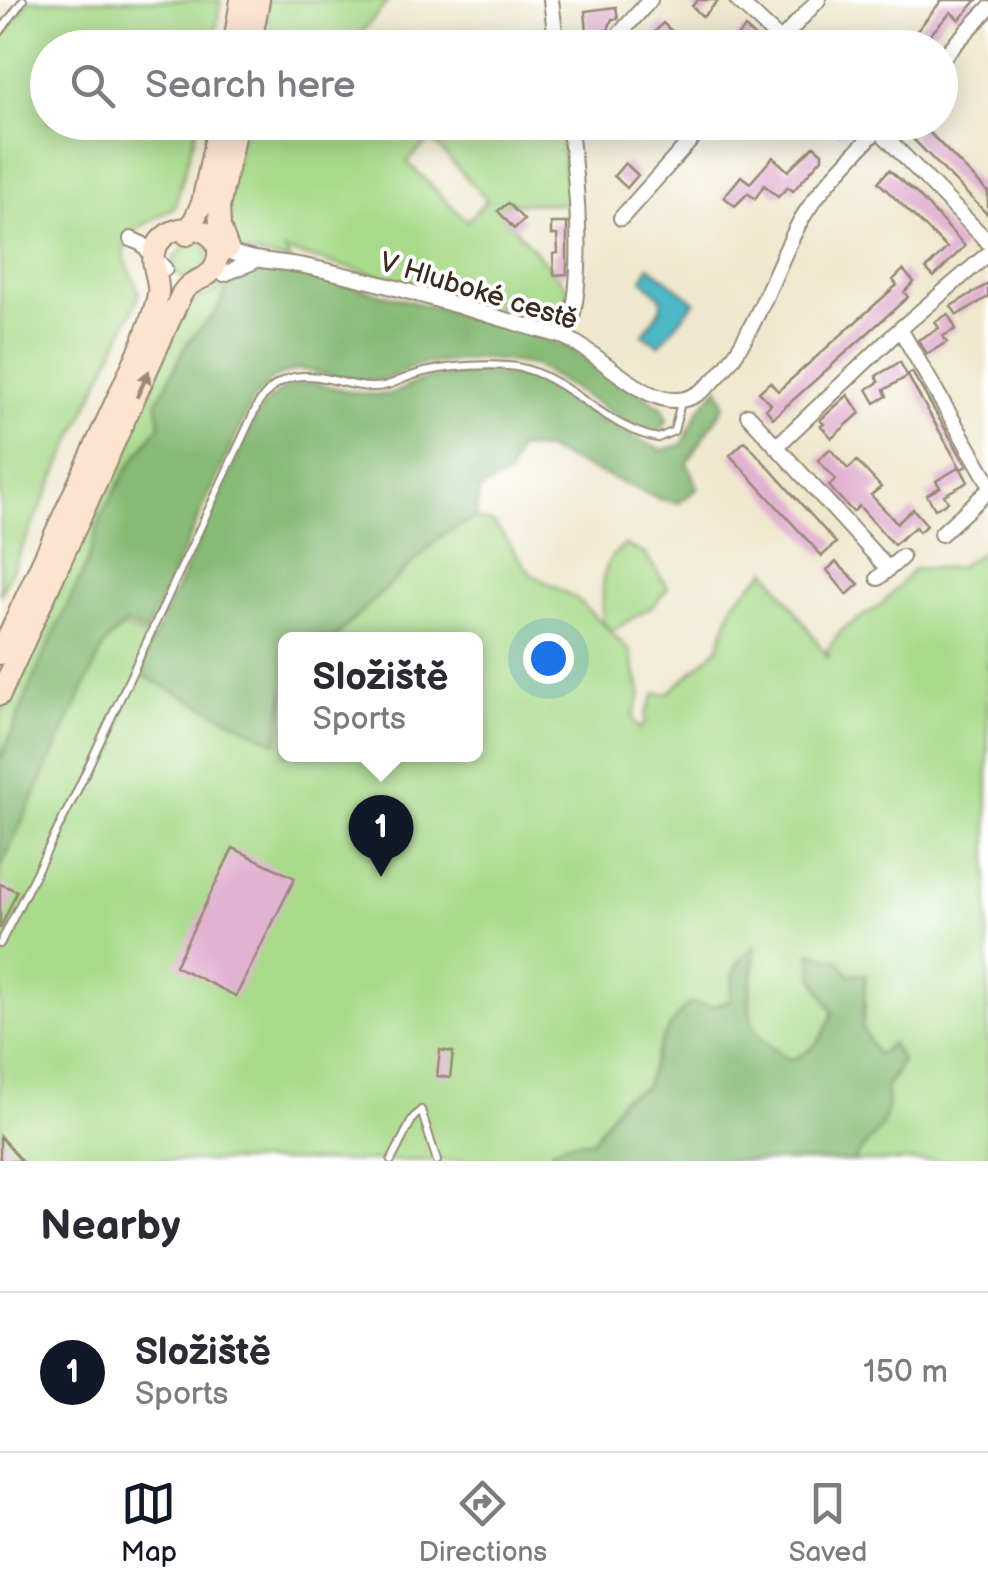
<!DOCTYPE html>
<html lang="en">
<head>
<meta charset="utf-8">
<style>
  :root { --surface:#fff; --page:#f7f7f7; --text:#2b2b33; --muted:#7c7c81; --line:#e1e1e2; --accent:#111827 }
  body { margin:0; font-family:"Balsamiq Sans",sans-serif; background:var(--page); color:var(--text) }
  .you { position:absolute; left:548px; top:658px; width:35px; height:35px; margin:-25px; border:8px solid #fff; border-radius:50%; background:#1a73e8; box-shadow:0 0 0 15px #1a73e833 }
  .badge { display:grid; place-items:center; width:65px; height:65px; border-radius:50%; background:var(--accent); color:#fff; font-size:32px; font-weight:700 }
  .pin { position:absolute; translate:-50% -82px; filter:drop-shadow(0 2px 5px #0008) }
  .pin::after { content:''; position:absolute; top:52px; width:35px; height:30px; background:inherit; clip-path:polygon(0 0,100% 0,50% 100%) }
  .popup { position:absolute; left:278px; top:632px; width:205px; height:130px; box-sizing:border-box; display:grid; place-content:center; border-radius:15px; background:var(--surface); filter:drop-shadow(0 2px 8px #0005); font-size:32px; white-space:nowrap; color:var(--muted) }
  .popup b { font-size:38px; color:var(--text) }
  .popup::after { content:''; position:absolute; left:50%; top:100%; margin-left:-20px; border:20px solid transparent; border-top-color:var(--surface) }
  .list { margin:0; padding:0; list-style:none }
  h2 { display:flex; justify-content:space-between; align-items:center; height:130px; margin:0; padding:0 40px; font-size:42px }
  h2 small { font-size:32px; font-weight:400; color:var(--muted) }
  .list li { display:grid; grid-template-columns:65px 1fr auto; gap:30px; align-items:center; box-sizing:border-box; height:160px; padding:0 40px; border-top:2px solid var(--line) }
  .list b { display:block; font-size:38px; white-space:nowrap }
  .list p { margin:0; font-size:32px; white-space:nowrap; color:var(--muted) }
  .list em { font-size:32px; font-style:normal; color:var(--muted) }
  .icon { flex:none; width:55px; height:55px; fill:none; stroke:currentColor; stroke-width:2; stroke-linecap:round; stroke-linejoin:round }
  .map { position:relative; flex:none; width:988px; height:1161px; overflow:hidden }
  .search { position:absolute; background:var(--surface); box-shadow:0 5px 25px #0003; left:30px; right:30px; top:30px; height:110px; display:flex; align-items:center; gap:25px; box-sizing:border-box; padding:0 35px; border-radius:55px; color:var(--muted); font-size:38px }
  .sheet { height:290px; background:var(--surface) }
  nav { display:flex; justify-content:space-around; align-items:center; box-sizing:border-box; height:140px; border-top:2px solid var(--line); background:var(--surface); font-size:28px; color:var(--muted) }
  nav a { display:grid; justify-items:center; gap:5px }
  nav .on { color:var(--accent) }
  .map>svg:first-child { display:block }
  .green { fill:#a8da89; stroke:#728254; stroke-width:2.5; fill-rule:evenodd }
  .forest { fill:#86ba75; stroke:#60724a; stroke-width:2.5 }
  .water { fill:#4dbac7; stroke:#447272; stroke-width:2.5 }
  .building { fill:#e2b2d1 }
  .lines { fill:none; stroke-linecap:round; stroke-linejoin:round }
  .lane-casing { stroke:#958976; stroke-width:10 }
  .street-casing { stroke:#958976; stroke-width:18 }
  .secondary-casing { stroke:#958976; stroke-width:24 }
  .lane { stroke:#fff; stroke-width:6 }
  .street { stroke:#fff; stroke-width:14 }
  .secondary { stroke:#fde4d1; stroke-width:20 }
  .oneway { fill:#9c8778 }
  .labels { text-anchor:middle; stroke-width:8; stroke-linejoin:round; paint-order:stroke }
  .street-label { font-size:28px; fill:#3b2a1e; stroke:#fff }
</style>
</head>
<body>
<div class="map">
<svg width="988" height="1161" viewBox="0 0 988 1161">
  <rect width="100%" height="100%" fill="#fff"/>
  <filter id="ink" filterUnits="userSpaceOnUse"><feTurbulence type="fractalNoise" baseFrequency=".01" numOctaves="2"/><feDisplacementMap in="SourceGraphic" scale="20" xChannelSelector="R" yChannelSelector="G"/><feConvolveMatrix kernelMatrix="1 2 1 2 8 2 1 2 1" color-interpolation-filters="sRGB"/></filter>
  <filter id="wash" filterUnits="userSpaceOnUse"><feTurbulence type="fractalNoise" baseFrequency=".0048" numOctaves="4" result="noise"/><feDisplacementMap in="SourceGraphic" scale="40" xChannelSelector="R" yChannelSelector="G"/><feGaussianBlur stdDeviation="2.25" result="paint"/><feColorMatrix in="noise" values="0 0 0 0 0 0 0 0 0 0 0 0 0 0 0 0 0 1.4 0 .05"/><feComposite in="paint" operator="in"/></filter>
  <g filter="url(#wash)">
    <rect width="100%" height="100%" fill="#efe8ce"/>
    <path class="green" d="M 29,0 L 221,0 L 213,47 L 48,48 L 48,122 L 198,123 L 175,206 C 156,222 113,230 127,265 C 131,276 138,283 139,296 L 0,595 L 0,42 Z
      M 267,0 L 383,0 L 387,3 L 349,47 L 259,48 Z
      M 245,123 L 560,123 L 568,204 L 508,203 L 499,211 L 569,289 L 560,323 L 285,251 L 291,261 L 235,250 L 224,204 ZM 431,139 L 487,200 L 467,221 L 407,162 Z
      M 194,237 L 206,246 L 209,257 L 205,267 L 182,279 L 174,270 L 174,258 Z
      M 254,269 L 229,285 L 216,312 L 188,342 L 157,403 L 160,425 L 129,467 L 102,514 L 87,564 L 38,668 L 10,739 L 72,601 L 281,704 L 286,685 L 286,754 L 476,754 L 476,640 L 333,639 L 441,536 L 475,518 L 494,523 L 531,574 L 577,599 L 630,651 L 641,695 L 633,717 L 639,730 L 647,721 L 645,716 L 655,694 L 669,693 L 718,648 L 734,602 L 767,570 L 829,659 L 827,650 L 842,630 L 882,604 L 914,569 L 958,567 L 988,548 L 988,1161 L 852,1161 C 874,1137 890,1121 886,1086 L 897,1073 L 877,1055 L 862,1027 L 866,1003 L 814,977 L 833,1013 C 825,1038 815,1051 790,1060 C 781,1053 764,1044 758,1035 C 741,1009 756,975 755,947 L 733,977 L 730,1001 L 712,1006 L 690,1004 C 664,1026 655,1055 645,1087 L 621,1099 L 592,1142 L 552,1150 L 547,1161 L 0,1161 L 0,716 L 185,310 C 195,298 203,298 215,291 C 230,283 235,272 254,269 Z
      M 625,545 L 645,554 L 668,588 L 654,605 L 612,631 L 602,621 C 605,591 596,563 625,545 Z"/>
    <path class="forest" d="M 254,269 L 296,272 L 518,329 L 574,350 L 662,407 L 667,421 L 660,431 L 627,422 L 534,365 L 482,358 L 418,365 L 384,380 L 358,380 L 298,369 L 273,378 L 252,402 L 146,633 L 126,623 L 105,644 L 0,869 L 0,761 L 38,668 L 87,564 L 102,514 L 129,467 L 160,425 L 157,403 L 188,342 L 216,312 L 229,285 Z
      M 481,372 L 534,378 L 618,430 L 661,450 L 682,445 L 699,410 L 719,387 L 725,405 L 687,463 L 698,488 L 679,503 L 660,499 L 546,450 L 518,448 L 508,475 L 480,490 L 475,518 L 441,536 L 333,639 L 286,640 L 286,685 L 277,743 L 144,676 L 143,661 L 256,417 C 298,353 334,401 390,394 C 400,392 409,384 419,381 C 438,374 461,375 481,372 Z
      M 756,947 C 754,974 741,1010 758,1034 C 764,1044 781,1053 790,1060 C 815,1051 824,1038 833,1013 L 814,977 L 810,952 L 839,960 L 849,974 L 866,974 L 862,1027 L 877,1055 L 891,1043 L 902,1061 L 886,1086 L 888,1104 L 882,1127 L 852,1161 L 547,1161 C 557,1140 571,1141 592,1141 L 621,1099 L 645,1087 C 655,1055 664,1026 690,1003 L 712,1006 L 730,1001 C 733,975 732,960 756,947 Z"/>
    <path class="water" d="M 649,266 L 695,302 L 659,345 L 643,334 L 661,309 L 662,299 L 642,279 Z"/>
    <g id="blocks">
      <path class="building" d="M 698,0 L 719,0 L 703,17 L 692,6 Z
        M 942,0 L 977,0 L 959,20 L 951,12 L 918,48 L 903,48 Z
        M 616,7 L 618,19 L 612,19 L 608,30 L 587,32 L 585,11 Z
        M 663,23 L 682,41 L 676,48 L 648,48 L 657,38 L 653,34 Z
        M 745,28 L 764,45 L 764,48 L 742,48 L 734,40 Z
        M 827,122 L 855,122 L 842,136 Z
        M 906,122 L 919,122 L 988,192 L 988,215 L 912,138 L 917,133 Z
        M 814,146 L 822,153 L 822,158 L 793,191 L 788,187 L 778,197 L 764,185 L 755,199 L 748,193 L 735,206 L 724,197 L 741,176 L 750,183 L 773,157 L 788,171 Z
        M 625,163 L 638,175 L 627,188 L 614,176 Z
        M 889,170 L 917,194 L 965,246 L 934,277 L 926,269 L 947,248 L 878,182 Z
        M 508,203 L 524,220 L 514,229 L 498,211 Z
        M 551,223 L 567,223 L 567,274 L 554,275 L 553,254 L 558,253 L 557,235 L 551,235 Z
        M 903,270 L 914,282 L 904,292 L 908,297 L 773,418 L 766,409 L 771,404 L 759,392 L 770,382 L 778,391 L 897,285 L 893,280 Z
        M 988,284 L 988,297 L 957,315 L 951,306 Z
        M 948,314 L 956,329 L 943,336 L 947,342 L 927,354 L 918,340 L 939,328 L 935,322 Z
        M 900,362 L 907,375 L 912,372 L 967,466 L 961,469 L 908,376 L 884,390 L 887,396 L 875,403 L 867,389 L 879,382 L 876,376 Z
        M 848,395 L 860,413 L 832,438 L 821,426 L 824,424 L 820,420 Z
        M 745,441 L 836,543 L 822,556 L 730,455 Z
        M 830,449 L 848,469 L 857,461 L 881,487 L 871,495 L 897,523 L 913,509 L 927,525 L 919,532 L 915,527 L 894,545 L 859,506 L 853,512 L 829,486 L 836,480 L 818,460 Z
        M 960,467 L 968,482 L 944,495 L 948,502 L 935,509 L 927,495 L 940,487 L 936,481 Z
        M 836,562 L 859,584 L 847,595 L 827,570 Z
        M 233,848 L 295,878 L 236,996 L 175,966 Z
        M 0,884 L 17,891 L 0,929 Z
        M 440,1050 L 453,1052 L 450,1078 L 437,1076 Z
        M 0,1136 L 21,1161 L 0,1161 Z"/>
    </g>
  </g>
  <g filter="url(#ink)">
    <use href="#blocks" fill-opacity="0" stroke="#958976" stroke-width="2.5"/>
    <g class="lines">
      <g class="lane-casing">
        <path id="lane" d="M 0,32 L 23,0
          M 0,944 L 75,795 L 258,404 C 267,391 277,381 294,377 C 320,372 345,386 370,387 C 388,388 398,380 414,375 C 442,366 500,361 529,370 C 575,385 609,429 658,438 L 674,431 L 681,402
          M 391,1161 L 413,1118 L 421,1110 L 437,1161"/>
      </g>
      <g class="street-casing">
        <path id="street" d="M 551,0 L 557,48
          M 737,0 L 789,48
          M 607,48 L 650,0
          M 774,48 L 818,0
          M 940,60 L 988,9
          M 871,122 L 988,242
          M 621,218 L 707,122
          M 131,239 L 142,244 L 165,269
          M 221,248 C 250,263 279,260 309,267 C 393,284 475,312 558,335 C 598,346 652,422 697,394 C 748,362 772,272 801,220 C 822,184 856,154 884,122
          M 224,274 L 253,262
          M 900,329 L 988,481
          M 565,337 C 588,292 576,174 569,122
          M 748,415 L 888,569
          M 776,447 L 900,329 L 988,254
          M 941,534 L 988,491
          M 878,578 L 902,557"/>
      </g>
      <g class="secondary-casing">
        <path id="secondary" d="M 233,48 L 241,0
          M 250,48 L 259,0
          M 187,235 L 202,203 L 219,122
          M 228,249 L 220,227 L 219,208 L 237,122
          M 0,654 L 149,329
          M 0,695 L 182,293 C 192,277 210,281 216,264 C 230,229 174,213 156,247 C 148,263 160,277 158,293 C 156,308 149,324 144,338"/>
      </g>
      <use href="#lane" class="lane"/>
      <use href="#street" class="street"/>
      <use href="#secondary" class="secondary"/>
    </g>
    <defs><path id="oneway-solid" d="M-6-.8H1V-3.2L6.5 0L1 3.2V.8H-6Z" transform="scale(2.5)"/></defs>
    <use class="oneway" href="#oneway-solid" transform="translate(143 384) rotate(-65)"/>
  </g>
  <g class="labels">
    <g class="street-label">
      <text transform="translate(479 290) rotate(17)" y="10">V Hluboké cestě</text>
    </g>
  </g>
</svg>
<div class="you"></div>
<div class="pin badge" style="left:381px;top:877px">1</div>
<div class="popup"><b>Složiště</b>Sports</div>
<div class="search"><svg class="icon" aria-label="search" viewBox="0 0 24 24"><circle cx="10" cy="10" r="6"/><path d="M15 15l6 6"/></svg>Search here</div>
</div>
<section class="sheet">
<h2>Nearby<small></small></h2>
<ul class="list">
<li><span class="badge">1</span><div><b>Složiště</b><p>Sports</p></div><em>150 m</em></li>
</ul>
</section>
<nav>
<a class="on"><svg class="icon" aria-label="map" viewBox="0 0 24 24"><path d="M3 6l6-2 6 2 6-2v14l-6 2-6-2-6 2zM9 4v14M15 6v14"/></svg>Map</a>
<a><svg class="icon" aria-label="directions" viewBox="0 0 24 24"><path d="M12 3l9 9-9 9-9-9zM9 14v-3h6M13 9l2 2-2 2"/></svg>Directions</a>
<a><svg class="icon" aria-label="saved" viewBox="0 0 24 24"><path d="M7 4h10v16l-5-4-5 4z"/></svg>Saved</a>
</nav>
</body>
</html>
